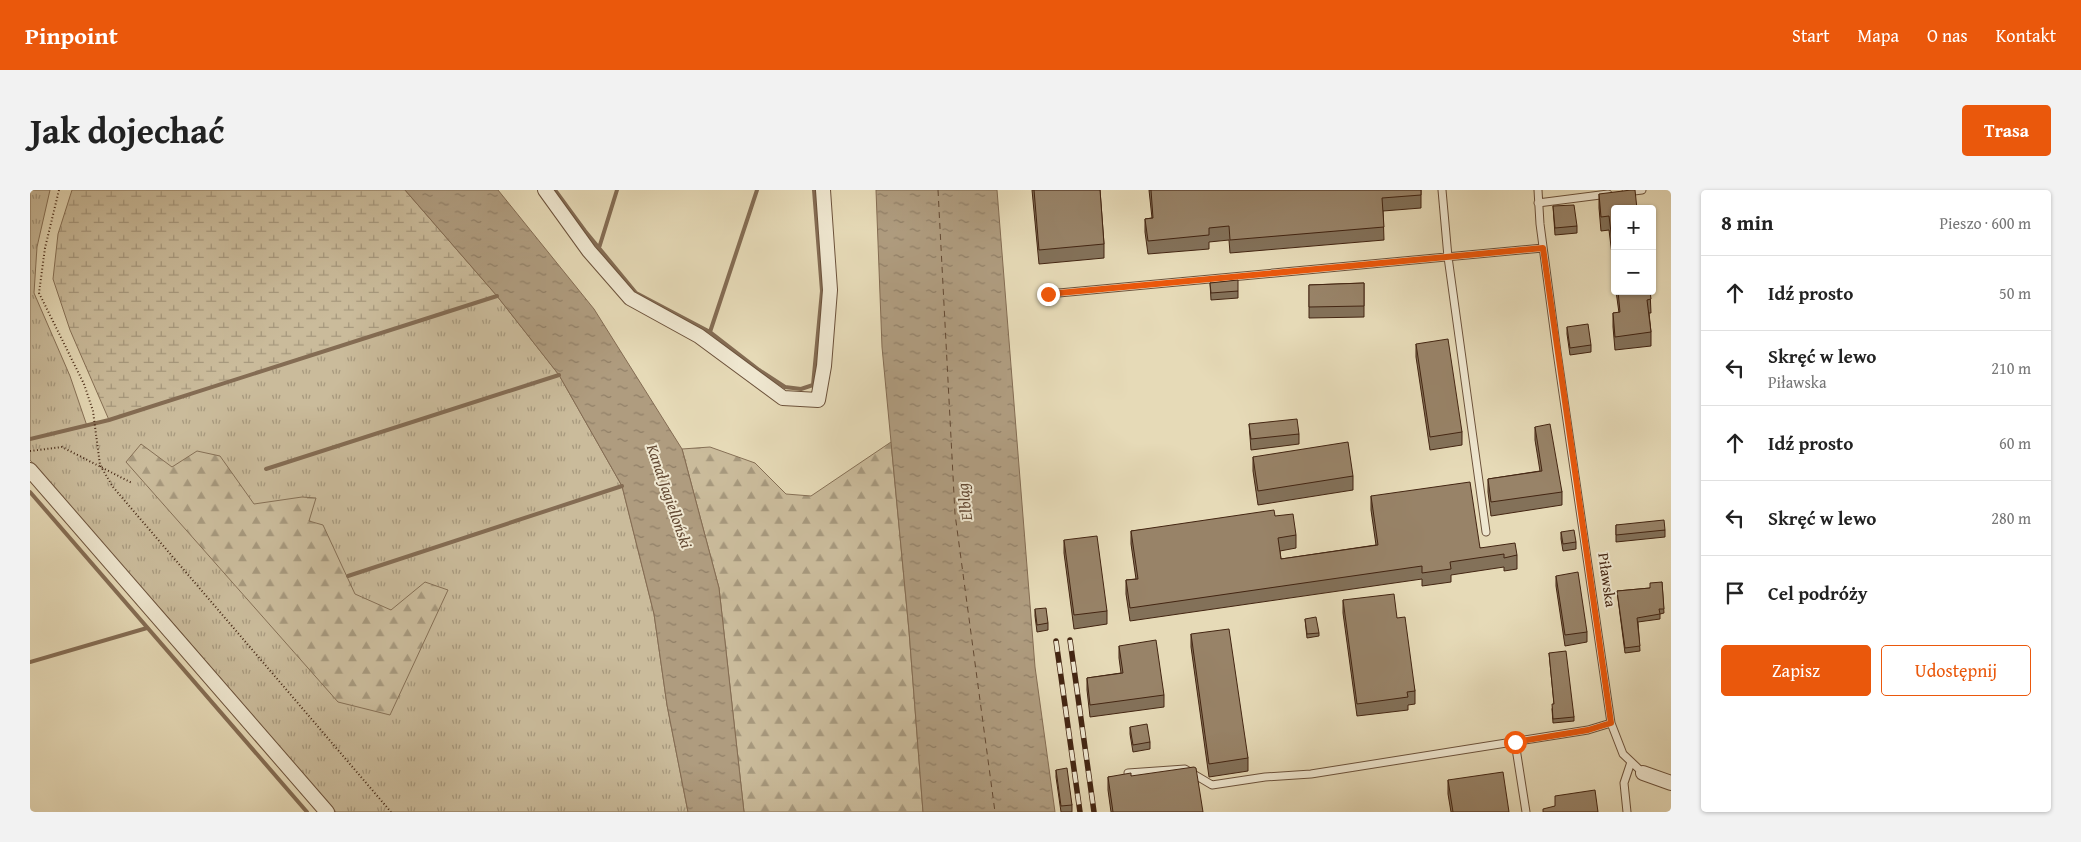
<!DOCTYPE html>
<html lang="pl">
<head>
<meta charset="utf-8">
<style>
  :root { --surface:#fff; --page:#f2f2f2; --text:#222; --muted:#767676; --line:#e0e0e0; --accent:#ea580c }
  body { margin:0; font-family:"Gentium Book Plus",serif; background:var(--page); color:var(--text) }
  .controls { position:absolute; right:15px; top:15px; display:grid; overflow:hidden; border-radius:5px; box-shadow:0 1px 4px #0004 }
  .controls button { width:45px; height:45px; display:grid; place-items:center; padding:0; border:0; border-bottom:1px solid var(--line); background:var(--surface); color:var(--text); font:25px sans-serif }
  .stop { position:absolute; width:15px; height:15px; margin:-11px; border:4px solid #ea580c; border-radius:50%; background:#fff }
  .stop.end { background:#ea580c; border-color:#fff; box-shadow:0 1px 5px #0008 }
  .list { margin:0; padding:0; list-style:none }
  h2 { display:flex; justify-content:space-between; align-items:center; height:65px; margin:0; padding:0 20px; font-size:21px }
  h2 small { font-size:16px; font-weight:400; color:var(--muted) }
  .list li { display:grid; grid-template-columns:32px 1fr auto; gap:15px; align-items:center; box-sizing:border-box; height:75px; padding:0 20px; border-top:1px solid var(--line) }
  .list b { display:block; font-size:19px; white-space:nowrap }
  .list p { margin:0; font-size:16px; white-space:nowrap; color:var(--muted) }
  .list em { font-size:16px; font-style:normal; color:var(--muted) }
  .actions { display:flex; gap:10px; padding:15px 20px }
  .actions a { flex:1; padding:11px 0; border:1px solid var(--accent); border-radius:5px; text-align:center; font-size:18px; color:var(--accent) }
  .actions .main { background:var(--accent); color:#fff }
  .icon { flex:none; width:28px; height:28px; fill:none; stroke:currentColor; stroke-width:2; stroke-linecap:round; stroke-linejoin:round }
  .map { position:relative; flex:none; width:1641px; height:622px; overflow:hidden; border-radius:5px }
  header { display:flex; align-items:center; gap:30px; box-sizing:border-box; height:70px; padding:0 25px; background:var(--accent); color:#fff }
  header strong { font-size:24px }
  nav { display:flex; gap:28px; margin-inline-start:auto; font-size:18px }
  .intro { display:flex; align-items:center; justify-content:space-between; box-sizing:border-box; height:120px; padding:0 30px }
  h1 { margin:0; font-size:35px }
  .button { padding:12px 22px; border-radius:5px; background:var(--accent); color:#fff; font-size:18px; font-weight:700 }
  main { display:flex; gap:30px; padding:0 30px }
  aside { flex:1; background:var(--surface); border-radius:5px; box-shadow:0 1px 4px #0004 }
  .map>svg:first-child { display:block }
  .grass { fill:url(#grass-tufts); stroke:#867056 }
  .forest { fill:url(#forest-firs); stroke:#867056 }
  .wetland { fill:url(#wetland-marsh); stroke:#867056 }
  .water { fill:url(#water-ripples); stroke:#846c53 }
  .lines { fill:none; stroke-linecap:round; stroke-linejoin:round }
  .stream { stroke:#846c53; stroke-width:4 }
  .ferry { stroke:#634933; stroke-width:1; stroke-dasharray:6 5; stroke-linecap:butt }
  .service-casing { stroke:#6c523b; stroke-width:9 }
  .minor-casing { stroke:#6c523b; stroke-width:16 }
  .path { stroke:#432512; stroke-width:2; stroke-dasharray:1 2.5; stroke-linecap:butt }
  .service { stroke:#efe7d0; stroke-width:7 }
  .minor { stroke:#efe7d0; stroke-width:14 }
  .rail-casing { stroke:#432512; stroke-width:5.5 }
  .rail { stroke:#efe7d0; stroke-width:4; stroke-dasharray:11; stroke-linecap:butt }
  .wall { fill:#837159; stroke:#432512 }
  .building { fill:#988368; stroke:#432512 }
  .route { stroke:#ea580c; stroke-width:6 }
  .labels { text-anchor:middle; stroke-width:4; stroke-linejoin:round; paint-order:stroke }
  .street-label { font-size:15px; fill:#432512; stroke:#efe7d0 }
  .water-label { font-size:16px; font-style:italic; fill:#634933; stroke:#efe7d0 }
</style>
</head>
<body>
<header>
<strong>Pinpoint</strong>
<nav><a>Start</a><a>Mapa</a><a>O nas</a><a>Kontakt</a></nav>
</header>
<div class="intro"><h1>Jak dojechać</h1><a class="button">Trasa</a></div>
<main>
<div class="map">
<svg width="1641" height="622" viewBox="0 0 1641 622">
  <defs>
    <pattern id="grass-tufts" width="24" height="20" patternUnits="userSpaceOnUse" patternTransform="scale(1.25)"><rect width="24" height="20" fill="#cabb9b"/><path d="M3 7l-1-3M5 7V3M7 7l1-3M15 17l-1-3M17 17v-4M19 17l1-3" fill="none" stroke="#a6987d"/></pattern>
    <pattern id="forest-firs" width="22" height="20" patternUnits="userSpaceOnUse" patternTransform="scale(1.25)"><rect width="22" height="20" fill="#cabb9b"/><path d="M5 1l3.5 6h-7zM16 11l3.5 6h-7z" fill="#a6987d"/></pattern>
    <pattern id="wetland-marsh" width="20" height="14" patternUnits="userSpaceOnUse" patternTransform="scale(1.25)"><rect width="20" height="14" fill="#cabb9b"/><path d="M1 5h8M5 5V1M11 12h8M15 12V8" fill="none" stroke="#a6987d"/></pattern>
    <pattern id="water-ripples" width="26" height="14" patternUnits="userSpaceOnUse" patternTransform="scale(1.25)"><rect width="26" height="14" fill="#af9c7f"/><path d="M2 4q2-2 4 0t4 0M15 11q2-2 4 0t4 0" fill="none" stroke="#907f67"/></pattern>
  </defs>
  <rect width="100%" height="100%" fill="#e6dab7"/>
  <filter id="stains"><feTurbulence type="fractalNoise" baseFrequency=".004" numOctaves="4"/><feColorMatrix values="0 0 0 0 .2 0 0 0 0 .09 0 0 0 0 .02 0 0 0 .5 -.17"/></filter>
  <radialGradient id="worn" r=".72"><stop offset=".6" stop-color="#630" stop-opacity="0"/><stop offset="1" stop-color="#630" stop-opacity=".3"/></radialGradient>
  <path class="grass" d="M 0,0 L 20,0 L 7,57 L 4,103 L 40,186 L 57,236 L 467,106 L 529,185 L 592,296 L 624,424 L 637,515 L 658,622 L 306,622 L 136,425 L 54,334 L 0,270 Z"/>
  <path class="forest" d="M 861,252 L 879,441 L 893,622 L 714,622 L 689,398 L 652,259 L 680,257 L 725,273 L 756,304 L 781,306 Z
    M 111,254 L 142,277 L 167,261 L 190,266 L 224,314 L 272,307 L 286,308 L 279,331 L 293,335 L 325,404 L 361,420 L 395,392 L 418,400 L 360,525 L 308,512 L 96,272 Z"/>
  <path class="wetland" d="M 42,0 L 375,0 L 467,106 L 79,230 L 40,140 L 23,89 L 28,44 Z"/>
  <path class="water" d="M 375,0 L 468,0 L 564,119 L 652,259 L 689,398 L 714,622 L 658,622 L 637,515 L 624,424 L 592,296 L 529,185 L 467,106 Z
    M 846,0 L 967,0 L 1005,477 L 1025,622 L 893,622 L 879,441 L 852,157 Z"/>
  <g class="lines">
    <path class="stream" d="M 525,0 L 555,41 L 606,103 L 680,142 L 729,180 L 755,197 L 771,199 L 783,195 L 792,101 L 784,0
      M 569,58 L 587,0
      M 680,142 L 727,0
      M 0,249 L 79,230 L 467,106
      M 236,279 L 529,185
      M 0,302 L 277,622
      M 318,386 L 592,296
      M 0,472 L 117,438"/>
    <path class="ferry" d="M 908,0 L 925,324 L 965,622"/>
    <g class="service-casing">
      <path id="service" d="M 1412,0 L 1418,67 L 1456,342
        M 1508,0 L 1510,34 L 1527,162 L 1581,533 L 1593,564 L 1613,583
        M 1596,2 L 1612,0
        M 1508,13 L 1578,4
        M 1018,104 L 1513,58
        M 1485,552 L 1496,622
        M 1098,583 L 1155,579 L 1182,595 L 1235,587 L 1281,584 L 1558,540 L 1581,533
        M 1597,622 L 1594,593 L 1601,572"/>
    </g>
    <g class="minor-casing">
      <path id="minor" d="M 515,0 L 559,61 L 600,108 L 669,146 L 753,208 L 788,210 L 794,176 L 800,100 L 793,0
        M 0,280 L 297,622
        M 1613,583 L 1641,593"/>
    </g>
    <path class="path" d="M 29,0 L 15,58 L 9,103 L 54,194 L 63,221 L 70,275 L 83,297 L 361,622
      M 0,261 L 32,257 L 102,293"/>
    <use href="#service" class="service"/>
    <use href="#minor" class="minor"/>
    <g class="rail-casing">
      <path id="rail" d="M 1040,450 L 1064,622
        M 1026,451 L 1050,622"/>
    </g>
    <use href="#rail" class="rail"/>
  </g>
  <path class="wall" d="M 1002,0 L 1070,0 L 1074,54 L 1074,68 L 1009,74 Z
    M 1119,0 L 1391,0 L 1391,18 L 1353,21 L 1354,50 L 1200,63 L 1199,50 L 1179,52 L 1179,59 L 1118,64 L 1115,42 L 1115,29 L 1122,28 Z
    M 1569,4 L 1585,19 L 1585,89 L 1579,40 L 1571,41 L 1569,18 Z
    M 1523,16 L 1547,36 L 1547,43 L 1525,45 Z
    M 1180,93 L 1208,101 L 1208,108 L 1181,110 Z
    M 1334,93 L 1334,127 L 1279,128 L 1279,95 Z
    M 1586,101 L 1620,101 L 1621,123 L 1619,123 L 1621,142 L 1621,156 L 1585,160 L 1583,137 L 1583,123 L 1589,123 Z
    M 1537,137 L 1561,155 L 1561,162 L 1540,165 L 1537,144 Z
    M 1386,154 L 1432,242 L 1432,255 L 1400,260 L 1386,167 Z
    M 1219,234 L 1269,244 L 1269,254 L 1221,260 Z
    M 1505,237 L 1532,302 L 1532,315 L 1461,326 L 1458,302 L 1458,289 L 1510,281 L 1505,250 Z
    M 1223,267 L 1323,286 L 1323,300 L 1228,315 L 1223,281 Z
    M 1341,306 L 1450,358 L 1487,365 L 1487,379 L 1474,381 L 1474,377 L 1421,385 L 1421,392 L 1392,396 L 1392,389 L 1100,431 L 1096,404 L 1096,390 L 1106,389 L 1101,354 L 1101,341 L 1245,326 L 1266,345 L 1266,358 L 1250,361 L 1251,369 L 1346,355 L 1341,320 Z
    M 1586,335 L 1635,340 L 1635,347 L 1586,352 Z
    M 1531,342 L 1546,352 L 1546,359 L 1533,361 L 1531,349 Z
    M 1034,350 L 1077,421 L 1077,434 L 1044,439 L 1034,363 Z
    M 1526,386 L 1557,442 L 1557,452 L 1535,456 L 1526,396 Z
    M 1632,392 L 1634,423 L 1630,424 L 1630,429 L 1608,432 L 1610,461 L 1595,463 L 1587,401 L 1620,398 Z
    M 1313,410 L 1367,428 L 1385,501 L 1385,514 L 1378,515 L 1378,520 L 1327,526 L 1313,423 Z
    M 1005,419 L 1018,433 L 1018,440 L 1007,442 L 1005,426 Z
    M 1275,429 L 1289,443 L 1289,446 L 1277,448 Z
    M 1161,444 L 1218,568 L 1218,581 L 1179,587 L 1161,457 Z
    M 1089,456 L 1134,505 L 1134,517 L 1060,527 L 1057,500 L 1057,488 L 1091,483 L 1089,468 Z
    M 1519,463 L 1544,527 L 1544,531 L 1523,533 L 1522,519 L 1524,514 Z
    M 1100,537 L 1120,552 L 1120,559 L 1103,562 L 1100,544 Z
    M 1026,580 L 1042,615 L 1042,622 L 1031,622 L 1026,587 Z
    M 1101,586 L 1173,622 L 1081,622 L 1078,600 L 1078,587 Z
    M 1418,590 L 1479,622 L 1421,622 L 1418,604 Z"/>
  <path class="building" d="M 1004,0 L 1070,0 L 1074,54 L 1009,60 Z
    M 1121,0 L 1391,0 L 1391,5 L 1352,8 L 1354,37 L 1200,50 L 1199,36 L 1179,38 L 1179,45 L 1118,51 L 1115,29 L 1123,28 Z
    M 1601,0 L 1605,0 L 1607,19 L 1585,19 L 1585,75 L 1579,26 L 1571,27 L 1569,4 Z
    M 1544,15 L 1547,36 L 1525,38 L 1523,16 Z
    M 1208,90 L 1208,101 L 1181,103 L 1180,93 Z
    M 1334,93 L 1334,116 L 1279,117 L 1279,95 Z
    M 1588,101 L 1620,101 L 1621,109 L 1617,110 L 1621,142 L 1585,147 L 1583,123 L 1590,122 Z
    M 1558,134 L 1561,155 L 1540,158 L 1537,137 Z
    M 1418,149 L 1432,242 L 1400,247 L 1386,154 Z
    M 1267,229 L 1269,244 L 1221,249 L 1219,234 Z
    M 1520,234 L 1532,302 L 1461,312 L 1458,289 L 1512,281 L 1505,237 Z
    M 1318,252 L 1323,286 L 1228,301 L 1223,267 Z
    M 1440,292 L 1450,358 L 1485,353 L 1487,365 L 1474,368 L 1474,364 L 1420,372 L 1421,379 L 1392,383 L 1392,376 L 1100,418 L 1096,390 L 1108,389 L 1101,341 L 1244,320 L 1245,326 L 1263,324 L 1266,345 L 1248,348 L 1251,369 L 1348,355 L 1341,306 Z
    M 1634,330 L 1635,340 L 1586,345 L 1586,335 Z
    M 1544,340 L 1546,352 L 1533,354 L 1531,342 Z
    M 1067,346 L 1077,421 L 1044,425 L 1034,350 Z
    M 1548,382 L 1557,442 L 1535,445 L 1526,386 Z
    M 1632,392 L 1634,419 L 1629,419 L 1630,424 L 1607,428 L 1610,456 L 1595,458 L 1587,401 L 1620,398 L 1620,393 Z
    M 1364,404 L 1367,428 L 1375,427 L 1385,501 L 1377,502 L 1378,507 L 1327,514 L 1313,410 Z
    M 1016,418 L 1018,433 L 1007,435 L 1005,419 Z
    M 1286,427 L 1289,443 L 1277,444 L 1275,429 Z
    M 1199,439 L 1218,568 L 1179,574 L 1161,444 Z
    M 1126,450 L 1134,505 L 1060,515 L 1057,488 L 1093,483 L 1089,456 Z
    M 1536,461 L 1544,527 L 1523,529 L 1522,514 L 1524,514 L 1519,463 Z
    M 1117,534 L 1120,552 L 1103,555 L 1100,537 Z
    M 1164,577 L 1166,578 L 1173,622 L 1083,622 L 1078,587 L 1101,583 L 1101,586 Z
    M 1037,578 L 1042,615 L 1031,616 L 1026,580 Z
    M 1473,582 L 1479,622 L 1423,622 L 1418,590 Z
    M 1565,600 L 1568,622 L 1513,622 L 1513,619 L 1525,616 L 1525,606 Z"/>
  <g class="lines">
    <path class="route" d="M 1018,104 L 1513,58 L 1581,533 L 1558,540 L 1485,552"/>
  </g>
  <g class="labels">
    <g class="street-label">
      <text transform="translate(1577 390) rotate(82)" y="5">Piławska</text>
    </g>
    <g class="water-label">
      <text transform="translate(640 306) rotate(71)" y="6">Kanał Jagielloński</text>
      <text transform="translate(934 312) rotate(-97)" y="6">Elbląg</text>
    </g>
  </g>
  <rect width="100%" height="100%" filter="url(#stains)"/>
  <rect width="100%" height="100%" fill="url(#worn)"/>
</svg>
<div class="controls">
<button>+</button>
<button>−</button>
</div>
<div class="stop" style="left:1485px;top:552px"></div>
<div class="stop end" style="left:1018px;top:104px"></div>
</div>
<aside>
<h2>8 min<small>Pieszo · 600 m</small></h2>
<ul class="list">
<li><svg class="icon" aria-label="ahead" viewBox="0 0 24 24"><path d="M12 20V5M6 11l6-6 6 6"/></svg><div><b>Idź prosto</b></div><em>50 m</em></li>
<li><svg class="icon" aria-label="left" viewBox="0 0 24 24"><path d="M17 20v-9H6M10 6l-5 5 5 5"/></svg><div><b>Skręć w lewo</b><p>Piławska</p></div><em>210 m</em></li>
<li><svg class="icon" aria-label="ahead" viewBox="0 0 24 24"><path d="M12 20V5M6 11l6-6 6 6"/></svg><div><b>Idź prosto</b></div><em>60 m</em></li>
<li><svg class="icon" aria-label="left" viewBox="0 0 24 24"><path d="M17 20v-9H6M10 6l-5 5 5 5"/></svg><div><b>Skręć w lewo</b></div><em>280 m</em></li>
<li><svg class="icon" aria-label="arrive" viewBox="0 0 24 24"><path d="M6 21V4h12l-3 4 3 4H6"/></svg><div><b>Cel podróży</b></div></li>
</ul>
<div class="actions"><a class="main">Zapisz</a><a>Udostępnij</a></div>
</aside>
</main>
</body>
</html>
